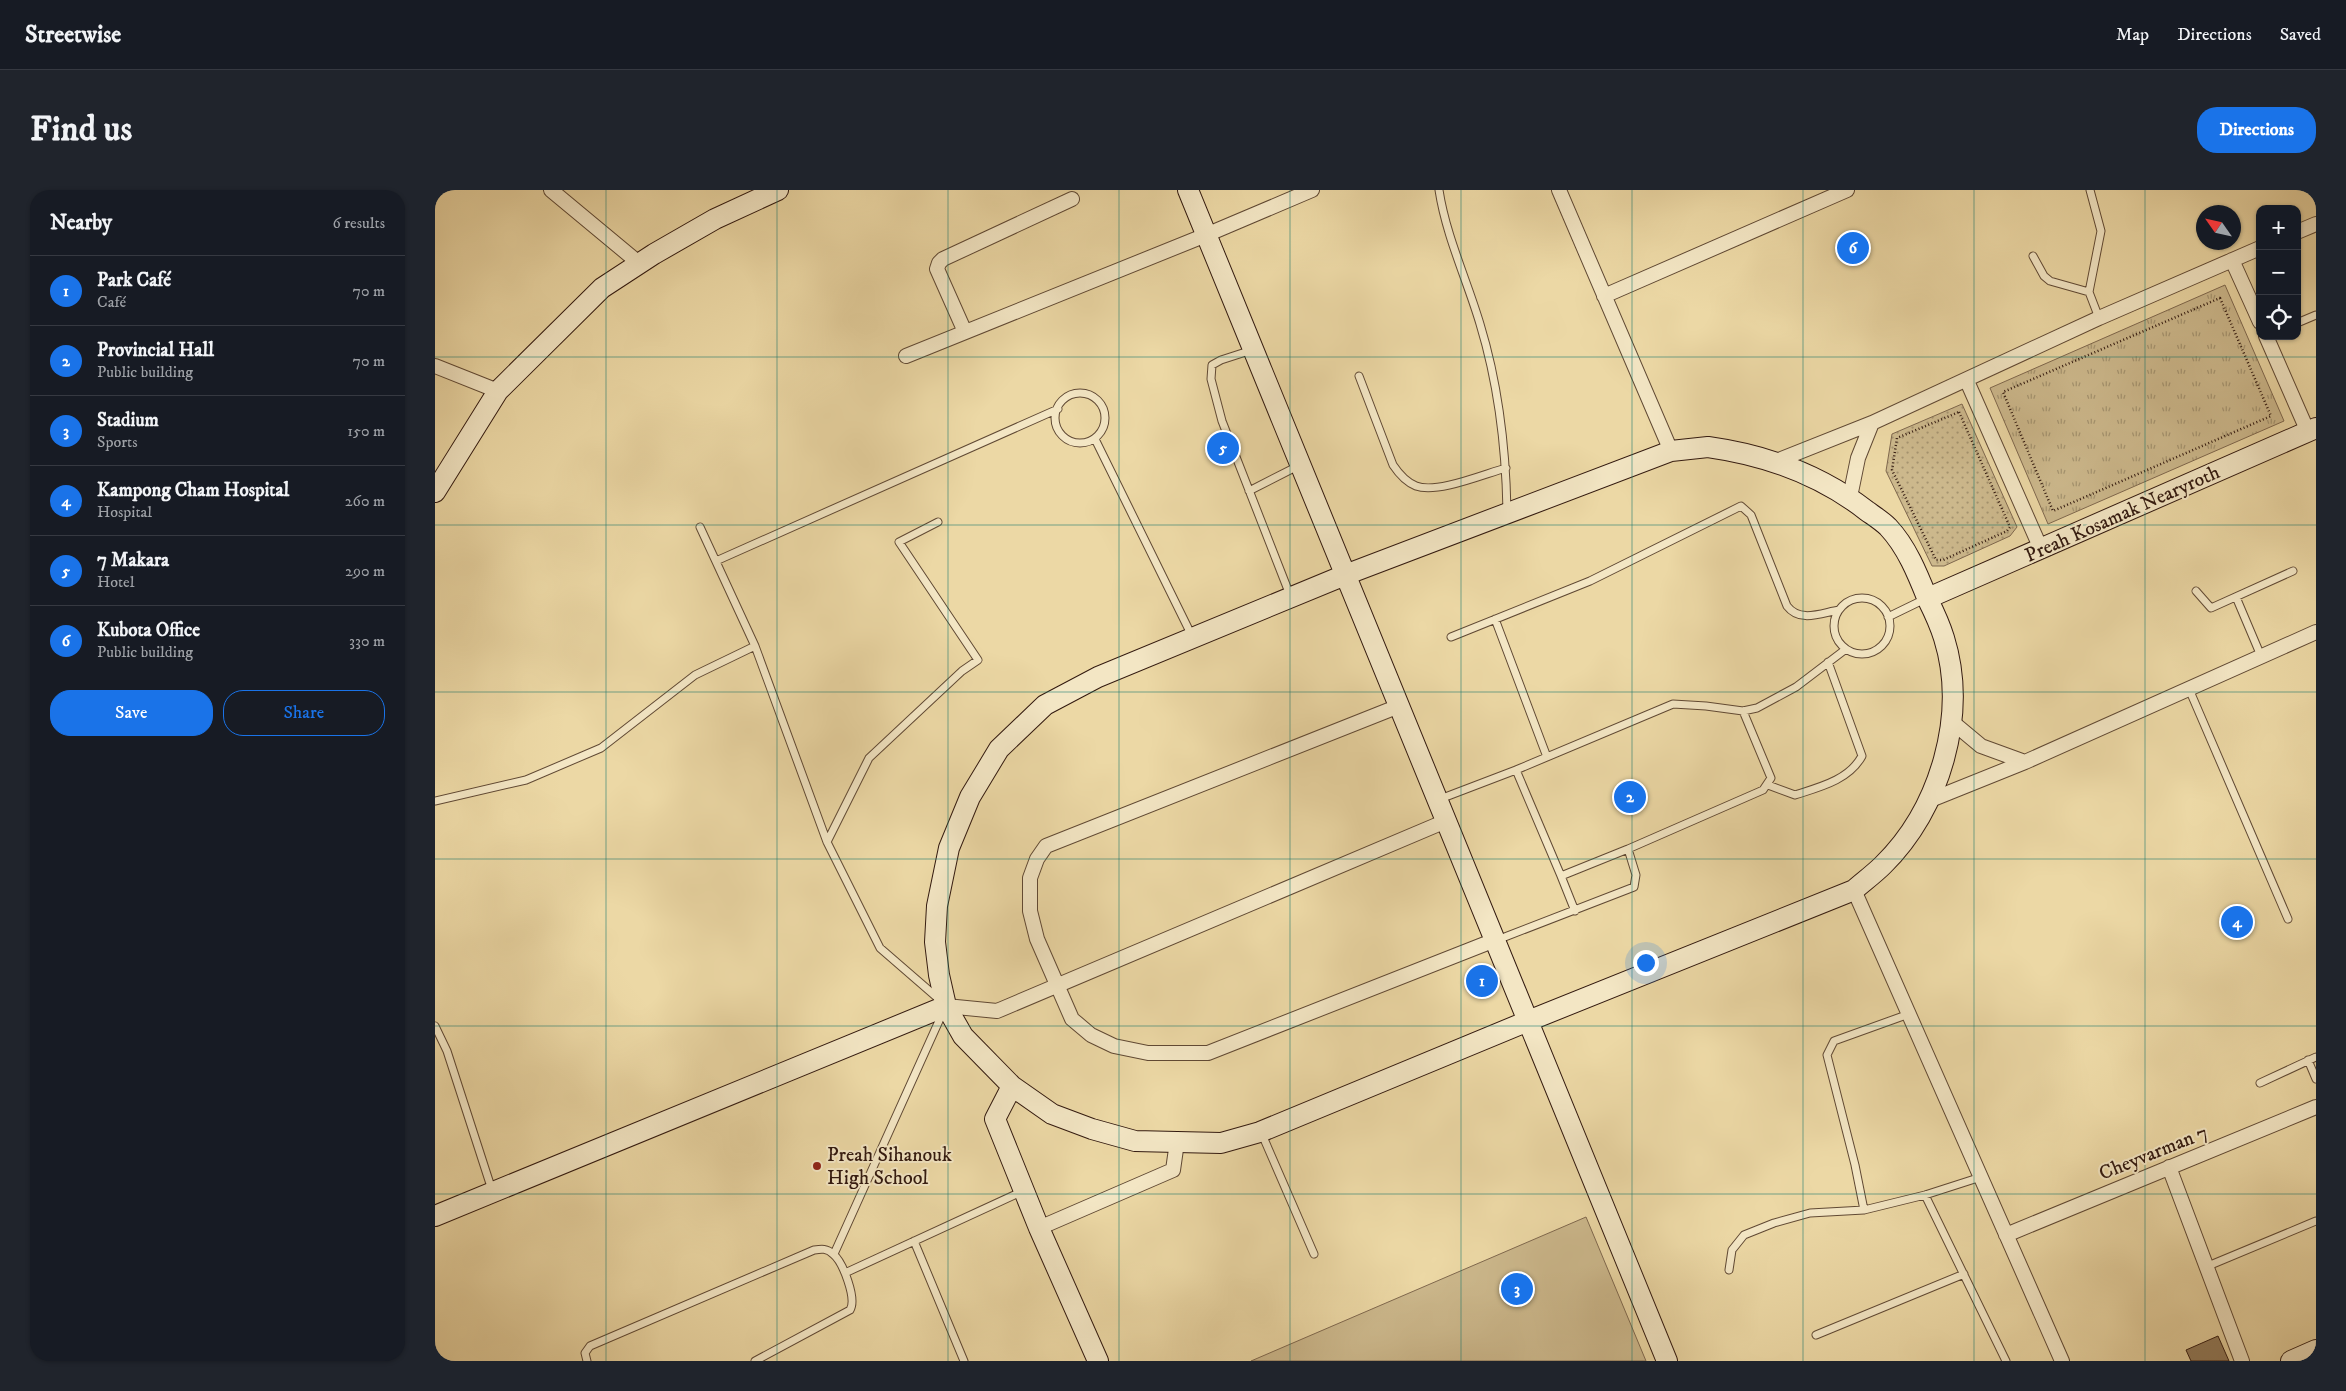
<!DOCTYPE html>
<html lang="en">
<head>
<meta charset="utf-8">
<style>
  :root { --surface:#171b24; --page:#20242c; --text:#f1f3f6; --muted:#9ea1a6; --line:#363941; --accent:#1a73e8 }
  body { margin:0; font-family:"IM FELL DW Pica",serif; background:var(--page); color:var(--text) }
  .controls { position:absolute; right:15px; top:15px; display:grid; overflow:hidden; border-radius:10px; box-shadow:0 1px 4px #0004 }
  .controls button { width:45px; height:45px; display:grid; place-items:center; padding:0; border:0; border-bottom:1px solid var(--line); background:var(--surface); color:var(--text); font:25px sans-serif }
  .compass { position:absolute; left:1761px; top:15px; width:45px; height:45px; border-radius:50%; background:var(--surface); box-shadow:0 1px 4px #0004; rotate:304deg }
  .you { position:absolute; left:1210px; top:772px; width:18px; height:18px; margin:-12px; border:4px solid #fff; border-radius:50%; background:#1a73e8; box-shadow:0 0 0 8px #1a73e833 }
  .badge { display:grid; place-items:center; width:32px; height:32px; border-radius:50%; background:var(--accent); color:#fff; font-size:16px; font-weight:700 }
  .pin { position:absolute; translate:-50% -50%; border:2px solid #fff; box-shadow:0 1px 5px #0006 }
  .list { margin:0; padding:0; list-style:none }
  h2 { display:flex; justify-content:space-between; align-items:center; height:65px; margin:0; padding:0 20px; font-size:21px }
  h2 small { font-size:16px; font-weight:400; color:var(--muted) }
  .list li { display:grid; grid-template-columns:32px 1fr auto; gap:15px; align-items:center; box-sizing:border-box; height:70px; padding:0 20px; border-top:1px solid var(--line) }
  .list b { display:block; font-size:19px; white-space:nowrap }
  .list p { margin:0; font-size:16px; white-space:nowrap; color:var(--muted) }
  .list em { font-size:16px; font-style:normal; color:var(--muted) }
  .actions { display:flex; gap:10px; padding:15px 20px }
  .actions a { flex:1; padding:11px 0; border:1px solid var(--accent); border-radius:20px; text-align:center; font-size:18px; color:var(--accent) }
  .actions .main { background:var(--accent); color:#fff }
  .icon { flex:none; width:28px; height:28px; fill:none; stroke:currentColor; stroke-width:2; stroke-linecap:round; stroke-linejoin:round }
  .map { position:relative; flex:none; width:1881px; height:1171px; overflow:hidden; border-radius:20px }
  header { display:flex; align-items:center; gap:30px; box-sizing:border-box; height:70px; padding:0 25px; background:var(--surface); border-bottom:1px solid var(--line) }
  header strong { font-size:24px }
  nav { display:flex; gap:28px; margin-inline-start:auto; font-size:18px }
  .intro { display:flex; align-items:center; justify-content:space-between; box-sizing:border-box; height:120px; padding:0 30px }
  h1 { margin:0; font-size:35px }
  .button { padding:12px 22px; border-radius:20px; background:var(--accent); color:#fff; font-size:18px; font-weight:700 }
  main { display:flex; gap:30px; padding:0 30px }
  aside { flex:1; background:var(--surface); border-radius:20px; box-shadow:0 1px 4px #0004 }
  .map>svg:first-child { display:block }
  .grass { fill:url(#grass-dots); stroke:#7f684e }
  .park { fill:url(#park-tufts); stroke:#7f684e }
  .pitch { fill:#ccb88c; stroke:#7f684e }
  .building { fill:#937c5d; stroke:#32190f }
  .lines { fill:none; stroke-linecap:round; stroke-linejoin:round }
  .lane-casing { stroke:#604934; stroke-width:9 }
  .street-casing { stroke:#604934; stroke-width:16 }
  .secondary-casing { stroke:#32190f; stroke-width:22 }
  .path { stroke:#32190f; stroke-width:2.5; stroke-dasharray:1 2.5; stroke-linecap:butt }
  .lane { stroke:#f3e6c4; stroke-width:7 }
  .street { stroke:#f3e6c4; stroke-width:14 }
  .secondary { stroke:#f3e6c4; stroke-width:20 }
  .grid { fill:none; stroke:#0f766e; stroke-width:1; stroke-opacity:0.55 }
  .poi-dot { fill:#8f2418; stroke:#f3e6c4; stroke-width:2 }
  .labels { text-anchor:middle; stroke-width:4; stroke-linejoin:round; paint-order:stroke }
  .street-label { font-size:20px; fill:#32190f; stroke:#f3e6c4 }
  .poi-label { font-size:20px; fill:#32190f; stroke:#f3e6c4; text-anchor:start }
</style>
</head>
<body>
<header>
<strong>Streetwise</strong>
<nav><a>Map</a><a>Directions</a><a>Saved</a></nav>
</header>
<div class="intro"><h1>Find us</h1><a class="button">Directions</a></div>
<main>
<aside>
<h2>Nearby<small>6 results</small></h2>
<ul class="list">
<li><span class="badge">1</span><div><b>Park Café</b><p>Café</p></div><em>70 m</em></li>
<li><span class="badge">2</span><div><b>Provincial Hall</b><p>Public building</p></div><em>70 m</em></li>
<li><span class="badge">3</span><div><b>Stadium</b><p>Sports</p></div><em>150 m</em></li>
<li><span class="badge">4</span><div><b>Kampong Cham Hospital</b><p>Hospital</p></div><em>260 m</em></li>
<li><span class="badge">5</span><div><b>7 Makara</b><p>Hotel</p></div><em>290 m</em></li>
<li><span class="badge">6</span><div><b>Kubota Office</b><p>Public building</p></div><em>330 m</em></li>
</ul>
<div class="actions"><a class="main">Save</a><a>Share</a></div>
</aside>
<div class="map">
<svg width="1881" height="1171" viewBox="0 0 1881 1171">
  <defs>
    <pattern id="grass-dots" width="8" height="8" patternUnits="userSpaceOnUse" patternTransform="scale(1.25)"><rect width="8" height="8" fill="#ccb88c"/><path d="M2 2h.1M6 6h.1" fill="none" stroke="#a69571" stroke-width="1.8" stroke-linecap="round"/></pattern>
    <pattern id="park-tufts" width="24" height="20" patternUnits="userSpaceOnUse" patternTransform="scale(1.25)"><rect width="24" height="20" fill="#ccb88c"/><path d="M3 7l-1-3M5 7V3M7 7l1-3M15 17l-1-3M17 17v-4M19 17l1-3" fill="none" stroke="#a69571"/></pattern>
  </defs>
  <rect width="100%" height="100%" fill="#ecd8a5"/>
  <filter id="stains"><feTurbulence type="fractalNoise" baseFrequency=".004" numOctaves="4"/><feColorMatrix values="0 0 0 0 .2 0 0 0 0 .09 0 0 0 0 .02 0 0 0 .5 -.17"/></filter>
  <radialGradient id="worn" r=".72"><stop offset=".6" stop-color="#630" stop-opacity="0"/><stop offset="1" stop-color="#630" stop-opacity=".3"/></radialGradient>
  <path class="grass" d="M 1527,214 L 1582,337 L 1575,346 L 1509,376 L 1497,376 L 1451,281 L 1457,244 Z"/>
  <path class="park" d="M 1790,95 L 1849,231 L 1613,334 L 1555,198 Z"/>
  <path class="pitch" d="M 1151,1027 L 1211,1171 L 816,1171 Z"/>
  <path class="building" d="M 1783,1146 L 1794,1171 L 1756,1171 L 1751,1160 Z"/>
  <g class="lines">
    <g class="lane-casing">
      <path id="lane" d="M 1004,0 C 1011,46 1032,90 1045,134 C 1063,193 1071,261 1072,322
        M 1655,0 L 1666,41 L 1654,102 L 1664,128
        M 1598,66 L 1609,86 L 1615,91 L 1654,102
        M 1862,133 L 1881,125
        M 817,160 L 786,170 L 777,175 L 776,189 L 787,231 L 855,405
        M 924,186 L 958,275 C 964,284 971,292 981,296 C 1002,304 1049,284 1071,278
        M620 228a25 25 0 1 1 50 0a25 25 0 1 1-50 0Z
        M 660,249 L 757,446
        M 814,301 L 865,275
        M 265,337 L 320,456 L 392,652 L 445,758 L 505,810
        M 281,371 L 623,219
        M 1761,401 L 1776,418 L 1858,381
        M 1801,407 L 1826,466
        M1399 436a28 28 0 1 1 56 0a28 28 0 1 1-56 0Z
        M 1453,427 L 1490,409
        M 1060,429 L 1112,567
        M 1016,447 L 1155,391 L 1306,316 L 1316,325 L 1352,416 C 1365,433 1386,423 1404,420
        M 1754,499 L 1853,729
        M 1081,580 L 1126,686 L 1193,659 L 1328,600 L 1336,588 L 1308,521
        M 1333,595 L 1360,605 C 1385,597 1414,590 1427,566 L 1393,472
        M 1005,609 L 1081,580 L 1238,514 L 1271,516 L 1308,521 L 1322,518 L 1361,497 L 1411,459
        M 0,611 L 91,590 L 166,558 L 260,485 L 320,456
        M 392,652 L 434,568 L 527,481 L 543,470 L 464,352 L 503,332
        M 1126,686 L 1140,721
        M 1062,750 L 1199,697 L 1201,685 L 1193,659
        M 0,836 L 12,861 L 57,1000
        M 1873,870 L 1881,889
        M 1825,893 L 1881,867
        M 826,942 L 879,1064
        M 1490,1005 L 1571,1171
        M 1429,1020 L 1420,975 L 1392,865 L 1399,851 L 1474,824
        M 479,1051 L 529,1171
        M 399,1064 L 508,822
        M 1773,1076 L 1881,1031
        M 1294,1080 L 1297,1060 L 1309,1045 L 1339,1033 L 1375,1023 L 1429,1020 L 1490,1005 L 1546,987
        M 410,1083 L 588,1001
        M 1381,1145 L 1529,1084
        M 152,1171 L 150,1163 L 155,1156 L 379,1060 C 386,1059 392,1058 398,1064 C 408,1072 422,1109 415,1120 L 320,1171"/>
    </g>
    <g class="street-casing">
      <path id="street" d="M 116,0 L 205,74
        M 1124,0 L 1236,261
        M 1862,42 L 1881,34
        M 1797,70 L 1825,132
        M 1169,106 L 1412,0
        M 530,142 L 502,79 L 504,73 L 508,69 L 637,9
        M 1831,146 L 1873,242
        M 471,166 L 771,45 L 877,0
        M 0,176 L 63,201
        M 1532,191 L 1606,359
        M 1339,272 L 1437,233 L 1664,128 L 1825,58
        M 1415,307 L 1423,268 L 1437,233
        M 964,516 L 611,656 L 602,669 L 595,688 L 595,721 L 602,749 L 637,829 L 656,845 L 679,856 L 713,863 L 773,863 L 1060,750
        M 1516,531 L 1546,556 L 1590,572
        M 1493,611 L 1590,572 L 1881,442
        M 1419,700 L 1627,1171
        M 511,816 L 562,821 L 1011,631
        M 1734,977 L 1807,1171
        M 604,1038 L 738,980 L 742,952
        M 1571,1045 L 1881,917"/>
    </g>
    <g class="secondary-casing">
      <path id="secondary" d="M 753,0 L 1232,1171
        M 1273,257 C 1330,265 1386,285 1432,321 C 1439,326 1447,331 1453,337 C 1472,357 1483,385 1493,410 C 1499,422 1505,435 1509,448 C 1533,525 1505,619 1448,675 C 1439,684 1428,692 1419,700 L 1093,831 L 825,942 L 786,953 L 742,952 L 700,951 L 657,939 L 617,924 L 577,896 L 528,846 L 511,816 L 504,785 L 500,752 L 502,716 L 514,658 L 535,607 L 564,559 L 610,515 L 663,487 L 910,385 L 1236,261 Z
        M 0,302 L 63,201 L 167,98 L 219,64 L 280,29 L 343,0
        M 1493,408 L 1881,238
        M 577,896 L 560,929 L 604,1038 L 663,1171
        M 0,1026 L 511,816
        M 1856,1171 L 1881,1160"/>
    </g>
    <path class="path" d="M 1785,108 L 1836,226 L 1618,321 L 1568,202 Z
      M 1524,222 L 1575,337 L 1572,341 L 1508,370 L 1501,370 L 1457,280 L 1462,248 Z"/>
    <use href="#lane" class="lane"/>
    <use href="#street" class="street"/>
    <use href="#secondary" class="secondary"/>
  </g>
  <path class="grid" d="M 171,0 L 171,1171M 342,0 L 342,1171M 513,0 L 513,1171M 684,0 L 684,1171M 855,0 L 855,1171M 1026,0 L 1026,1171M 1197,0 L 1197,1171M 1368,0 L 1368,1171M 1539,0 L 1539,1171M 1710,0 L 1710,1171M 0,167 L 1881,167M 0,335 L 1881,335M 0,502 L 1881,502M 0,669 L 1881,669M 0,836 L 1881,836M 0,1004 L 1881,1004"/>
  <circle class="poi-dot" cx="382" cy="976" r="5"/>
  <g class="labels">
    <g class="street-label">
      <text transform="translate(1687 323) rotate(-24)" y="7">Preah Kosamak Nearyroth</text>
      <text transform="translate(1718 962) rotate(-22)" y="7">Cheyvarman 7</text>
    </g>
    <g class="poi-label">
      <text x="392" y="971">Preah Sihanouk<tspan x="392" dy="23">High School</tspan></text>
    </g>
  </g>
  <rect width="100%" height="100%" filter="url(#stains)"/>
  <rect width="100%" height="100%" fill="url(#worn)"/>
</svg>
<div class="controls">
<button>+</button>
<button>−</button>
<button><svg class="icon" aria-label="locate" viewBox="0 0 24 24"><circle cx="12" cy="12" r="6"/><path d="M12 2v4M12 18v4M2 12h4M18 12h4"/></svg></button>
</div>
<svg class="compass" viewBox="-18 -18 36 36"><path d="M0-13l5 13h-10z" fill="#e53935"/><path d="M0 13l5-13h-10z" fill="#9ea1a6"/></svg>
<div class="you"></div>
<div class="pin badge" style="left:1047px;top:791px">1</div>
<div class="pin badge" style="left:1195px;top:607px">2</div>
<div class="pin badge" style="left:1082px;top:1099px">3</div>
<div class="pin badge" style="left:1802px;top:732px">4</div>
<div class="pin badge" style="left:788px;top:258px">5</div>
<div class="pin badge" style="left:1418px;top:58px">6</div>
</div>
</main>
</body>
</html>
